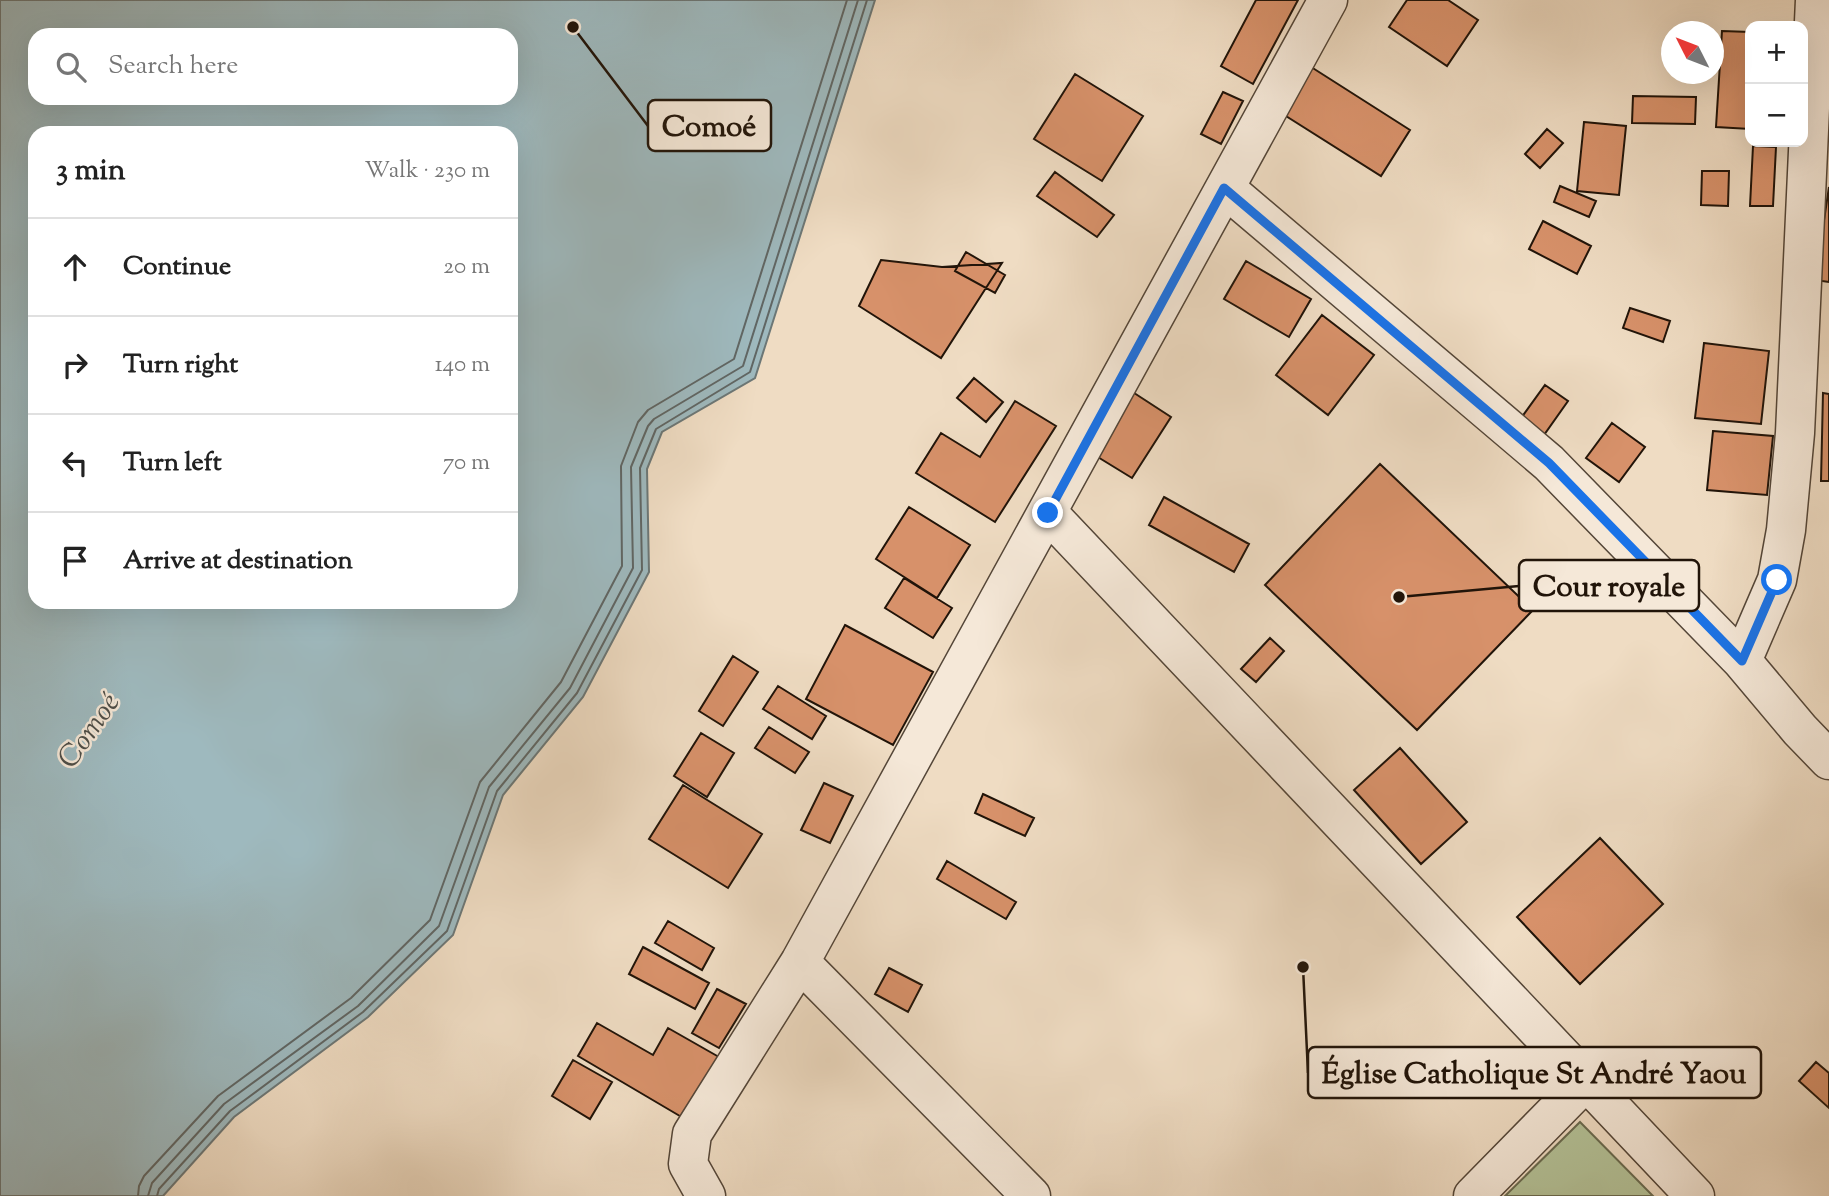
<!DOCTYPE html>
<html lang="en">
<head>
<meta charset="utf-8">
<style>
  :root { --surface:#fff; --page:#f2f2f2; --text:#222; --muted:#767676; --line:#e0e0e0 }
  body { margin:0; font-family:"Sorts Mill Goudy",serif; background:var(--page); color:var(--text) }
  .controls { position:absolute; right:21px; top:21px; display:grid; overflow:hidden; border-radius:14px; box-shadow:0 7px 28px #0002 }
  .controls button { width:63px; height:63px; display:grid; place-items:center; padding:0; border:0; border-bottom:2px solid var(--line); background:var(--surface); color:var(--text); font:35px sans-serif }
  .compass { position:absolute; left:1661px; top:21px; width:63px; height:63px; border-radius:50%; background:var(--surface); box-shadow:0 7px 28px #0002; rotate:312deg }
  .stop { position:absolute; width:21px; height:21px; margin:-16px; border:5px solid #1a73e8; border-radius:50%; background:#fff }
  .stop.end { background:#1a73e8; border-color:#fff; box-shadow:0 2px 7px #0008 }
  .list { margin:0; padding:0; list-style:none }
  h2 { display:flex; justify-content:space-between; align-items:center; height:91px; margin:0; padding:0 28px; font-size:30px }
  h2 small { font-size:23px; font-weight:400; color:var(--muted) }
  .list li { display:grid; grid-template-columns:46px 1fr auto; gap:21px; align-items:center; box-sizing:border-box; height:98px; padding:0 28px; border-top:2px solid var(--line) }
  .list b { display:block; font-size:26px; white-space:nowrap }
  .list em { font-size:23px; font-style:normal; color:var(--muted) }
  .icon { flex:none; width:38px; height:38px; fill:none; stroke:currentColor; stroke-width:2; stroke-linecap:round; stroke-linejoin:round }
  .map { position:relative; flex:none; width:1829px; height:1196px; overflow:hidden }
  .search { position:absolute; background:var(--surface); box-shadow:0 7px 28px #0002; left:28px; top:28px; width:490px; height:77px; display:flex; align-items:center; gap:18px; box-sizing:border-box; padding:0 24px; border-radius:21px; color:var(--muted); font-size:26px }
  .panel { position:absolute; background:var(--surface); box-shadow:0 7px 28px #0002; left:28px; top:126px; width:490px; height:483px; border-radius:21px }
  .map>svg:first-child { display:block }
  .green { fill:#b4c298; stroke:#6a6b50; stroke-width:2 }
  .water { fill:#9eb9be; stroke:#6c7776; stroke-width:2; fill-rule:evenodd }
  .lines { fill:none; stroke-linecap:round; stroke-linejoin:round }
  .shore { stroke:#606664; stroke-width:2 }
  .building { fill:#d7916a; stroke:#211409; stroke-width:2 }
  .minor-casing { stroke:#544638; stroke-width:41 }
  .minor { stroke:#f5e8d8; stroke-width:38 }
  .route { stroke:#1a73e8; stroke-width:9 }
  .labels { text-anchor:middle; stroke-width:5; stroke-linejoin:round; paint-order:stroke }
  .water-label { font-size:30px; font-style:italic; fill:#4d4e48; stroke:#f5e8d8 }
  .leader { fill:none; stroke:#211409; stroke-width:2.5 }
  .callout-dot { fill:#211409; stroke:#f5e8d8; stroke-width:2.5 }
  .callout { fill:#f5e8d8; stroke:#211409; stroke-width:2.5 }
  .callout-label { font-size:30px; text-anchor:middle; font-weight:bold; fill:#211409 }
</style>
</head>
<body>
<div class="map">
<svg width="1829" height="1196" viewBox="0 0 1829 1196">
  <rect width="100%" height="100%" fill="#efdcc3"/>
  <filter id="stains"><feTurbulence type="fractalNoise" baseFrequency=".00286" numOctaves="4"/><feColorMatrix values="0 0 0 0 .2 0 0 0 0 .09 0 0 0 0 .02 0 0 0 .5 -.17"/></filter>
  <radialGradient id="worn" r=".72"><stop offset=".6" stop-color="#630" stop-opacity="0"/><stop offset="1" stop-color="#630" stop-opacity=".3"/></radialGradient>
  <path class="green" d="M 1580,1122 L 1653,1196 L 1505,1196 Z"/>
  <path class="water" d="M 0,0 L 875,0 L 755,378 L 662,432 L 647,469 L 649,572 L 583,697 L 503,795 L 453,935 L 368,1017 L 234,1117 L 163,1196 L 0,1196 ZM 35,35 L 511,35 L 511,98 L 35,98 ZM 35,133 L 511,133 L 511,602 L 35,602 Z"/>
  <g class="lines">
    <path class="shore" d="M 138,1196 L 139,1186 L 144,1176 L 218,1096 L 351,998 L 430,920 L 480,782 L 561,682 L 622,566 L 621,466 L 638,422 L 648,410 L 734,359 L 847,0
      M 148,1196 L 152,1183 L 224,1104 L 358,1006 L 439,926 L 489,787 L 570,688 L 633,568 L 631,467 L 648,426 L 654,419 L 743,366 L 858,0
      M 157,1196 L 159,1189 L 230,1111 L 363,1012 L 447,931 L 497,791 L 577,693 L 642,570 L 640,468 L 656,429 L 750,372 L 867,0"/>
  </g>
  <path class="building" d="M 1256,0 L 1298,0 L 1253,84 L 1221,66 Z
    M 1407,0 L 1448,0 L 1478,20 L 1447,66 L 1389,27 Z
    M 1722,31 L 1750,32 L 1750,129 L 1716,127 Z
    M 1308,65 L 1410,130 L 1381,176 L 1278,111 Z
    M 1075,74 L 1143,116 L 1102,181 L 1034,139 Z
    M 1223,92 L 1243,101 L 1221,144 L 1201,134 Z
    M 1633,96 L 1696,97 L 1695,124 L 1632,123 Z
    M 1584,122 L 1626,126 L 1619,195 L 1577,191 Z
    M 1547,129 L 1563,143 L 1540,168 L 1525,154 Z
    M 1753,146 L 1776,147 L 1773,206 L 1750,206 Z
    M 1702,171 L 1729,171 L 1728,206 L 1701,205 Z
    M 1055,172 L 1114,215 L 1097,237 L 1037,196 Z
    M 1560,186 L 1596,201 L 1589,217 L 1554,202 Z
    M 1829,187 L 1829,282 L 1815,280 Z
    M 1543,221 L 1591,246 L 1577,274 L 1529,249 Z
    M 966,252 L 1005,275 L 995,293 L 955,271 Z
    M 881,260 L 942,267 L 1002,263 L 941,358 L 859,306 Z
    M 1246,261 L 1311,299 L 1289,337 L 1224,299 Z
    M 1630,308 L 1670,321 L 1663,342 L 1623,328 Z
    M 1322,315 L 1374,355 L 1328,415 L 1276,375 Z
    M 1704,343 L 1769,351 L 1761,424 L 1695,418 Z
    M 974,378 L 1003,402 L 986,422 L 957,398 Z
    M 1545,385 L 1568,401 L 1539,442 L 1516,425 Z
    M 1128,389 L 1171,417 L 1132,478 L 1088,451 Z
    M 1823,393 L 1829,394 L 1829,481 L 1821,481 Z
    M 1015,401 L 1056,426 L 995,522 L 916,473 L 941,433 L 980,457 Z
    M 1612,423 L 1645,447 L 1619,482 L 1586,458 Z
    M 1713,431 L 1773,436 L 1767,495 L 1707,490 Z
    M 1380,464 L 1533,610 L 1417,730 L 1265,585 Z
    M 1164,497 L 1249,544 L 1234,572 L 1149,525 Z
    M 909,507 L 970,545 L 937,598 L 876,559 Z
    M 904,578 L 952,608 L 933,638 L 885,608 Z
    M 845,625 L 933,672 L 893,745 L 806,699 Z
    M 1270,638 L 1284,651 L 1256,682 L 1241,669 Z
    M 733,656 L 758,672 L 723,726 L 699,711 Z
    M 778,686 L 826,716 L 812,739 L 763,709 Z
    M 769,727 L 809,752 L 795,773 L 755,748 Z
    M 701,733 L 734,753 L 707,797 L 674,776 Z
    M 1400,748 L 1467,822 L 1421,864 L 1354,790 Z
    M 824,783 L 853,796 L 830,843 L 801,830 Z
    M 683,785 L 762,834 L 728,888 L 649,839 Z
    M 983,794 L 1034,818 L 1025,836 L 975,813 Z
    M 1600,838 L 1663,904 L 1580,984 L 1517,917 Z
    M 947,861 L 1016,902 L 1006,919 L 937,879 Z
    M 668,921 L 714,948 L 702,970 L 655,943 Z
    M 643,947 L 709,983 L 695,1009 L 629,974 Z
    M 889,968 L 922,985 L 908,1012 L 875,994 Z
    M 717,989 L 746,1004 L 719,1048 L 692,1033 Z
    M 597,1023 L 653,1055 L 668,1028 L 726,1061 L 690,1122 L 578,1056 Z
    M 573,1060 L 612,1082 L 590,1119 L 552,1096 Z
    M 1816,1062 L 1829,1073 L 1829,1108 L 1799,1081 Z"/>
  <g class="lines">
    <g class="minor-casing">
      <path id="minor" d="M 1225,188 L 1549,463 L 1742,661 L 1800,730 L 1829,760
        M 1048,513 L 1695,1196
        M 1742,661 L 1777,580 L 1786,530 L 1795,433 L 1815,0
        M 800,962 L 1031,1196
        M 706,1196 L 688,1164 L 692,1134 L 800,962 L 1328,0
        M 1473,1196 L 1585,1082"/>
    </g>
    <use href="#minor" class="minor"/>
  </g>
  <g class="lines">
    <path class="route" d="M 1048,513 L 1224,188 L 1549,463 L 1742,661 L 1777,580"/>
  </g>
  <g class="labels">
    <g class="water-label">
      <text transform="translate(88 730) rotate(-55)" y="10">Comoé</text>
    </g>
  </g>
  <path class="leader" d="M573 27L648 126M1399 597L1519 586M1303 967L1308 1073"/>
  <g class="callout-dot">
    <circle cx="573" cy="27" r="7"/>
    <circle cx="1399" cy="597" r="7"/>
    <circle cx="1303" cy="967" r="7"/>
  </g>
  <g class="callout">
    <rect x="648" y="100" width="123" height="51" rx="7"/>
    <rect x="1519" y="560" width="180" height="51" rx="7"/>
    <rect x="1308" y="1047" width="453" height="51" rx="7"/>
  </g>
  <g class="callout-label">
    <text x="709" y="136">Comoé</text>
    <text x="1609" y="596">Cour royale</text>
    <text x="1534" y="1083">Église Catholique St André Yaou</text>
  </g>
  <rect width="100%" height="100%" filter="url(#stains)"/>
  <rect width="100%" height="100%" fill="url(#worn)"/>
</svg>
<div class="controls">
<button>+</button>
<button>−</button>
</div>
<svg class="compass" viewBox="-18 -18 36 36"><path d="M0-13l5 13h-10z" fill="#e53935"/><path d="M0 13l5-13h-10z" fill="#767676"/></svg>
<div class="stop" style="left:1777px;top:580px"></div>
<div class="stop end" style="left:1048px;top:513px"></div>
<div class="search"><svg class="icon" aria-label="search" viewBox="0 0 24 24"><circle cx="10" cy="10" r="6"/><path d="M15 15l6 6"/></svg>Search here</div>
<section class="panel">
<h2>3 min<small>Walk · 230 m</small></h2>
<ul class="list">
<li><svg class="icon" aria-label="ahead" viewBox="0 0 24 24"><path d="M12 20V5M6 11l6-6 6 6"/></svg><div><b>Continue</b></div><em>20 m</em></li>
<li><svg class="icon" aria-label="right" viewBox="0 0 24 24"><path d="M7 20v-9h11M14 6l5 5-5 5"/></svg><div><b>Turn right</b></div><em>140 m</em></li>
<li><svg class="icon" aria-label="left" viewBox="0 0 24 24"><path d="M17 20v-9H6M10 6l-5 5 5 5"/></svg><div><b>Turn left</b></div><em>70 m</em></li>
<li><svg class="icon" aria-label="arrive" viewBox="0 0 24 24"><path d="M6 21V4h12l-3 4 3 4H6"/></svg><div><b>Arrive at destination</b></div></li>
</ul>
</section>
</div>
</body>
</html>
